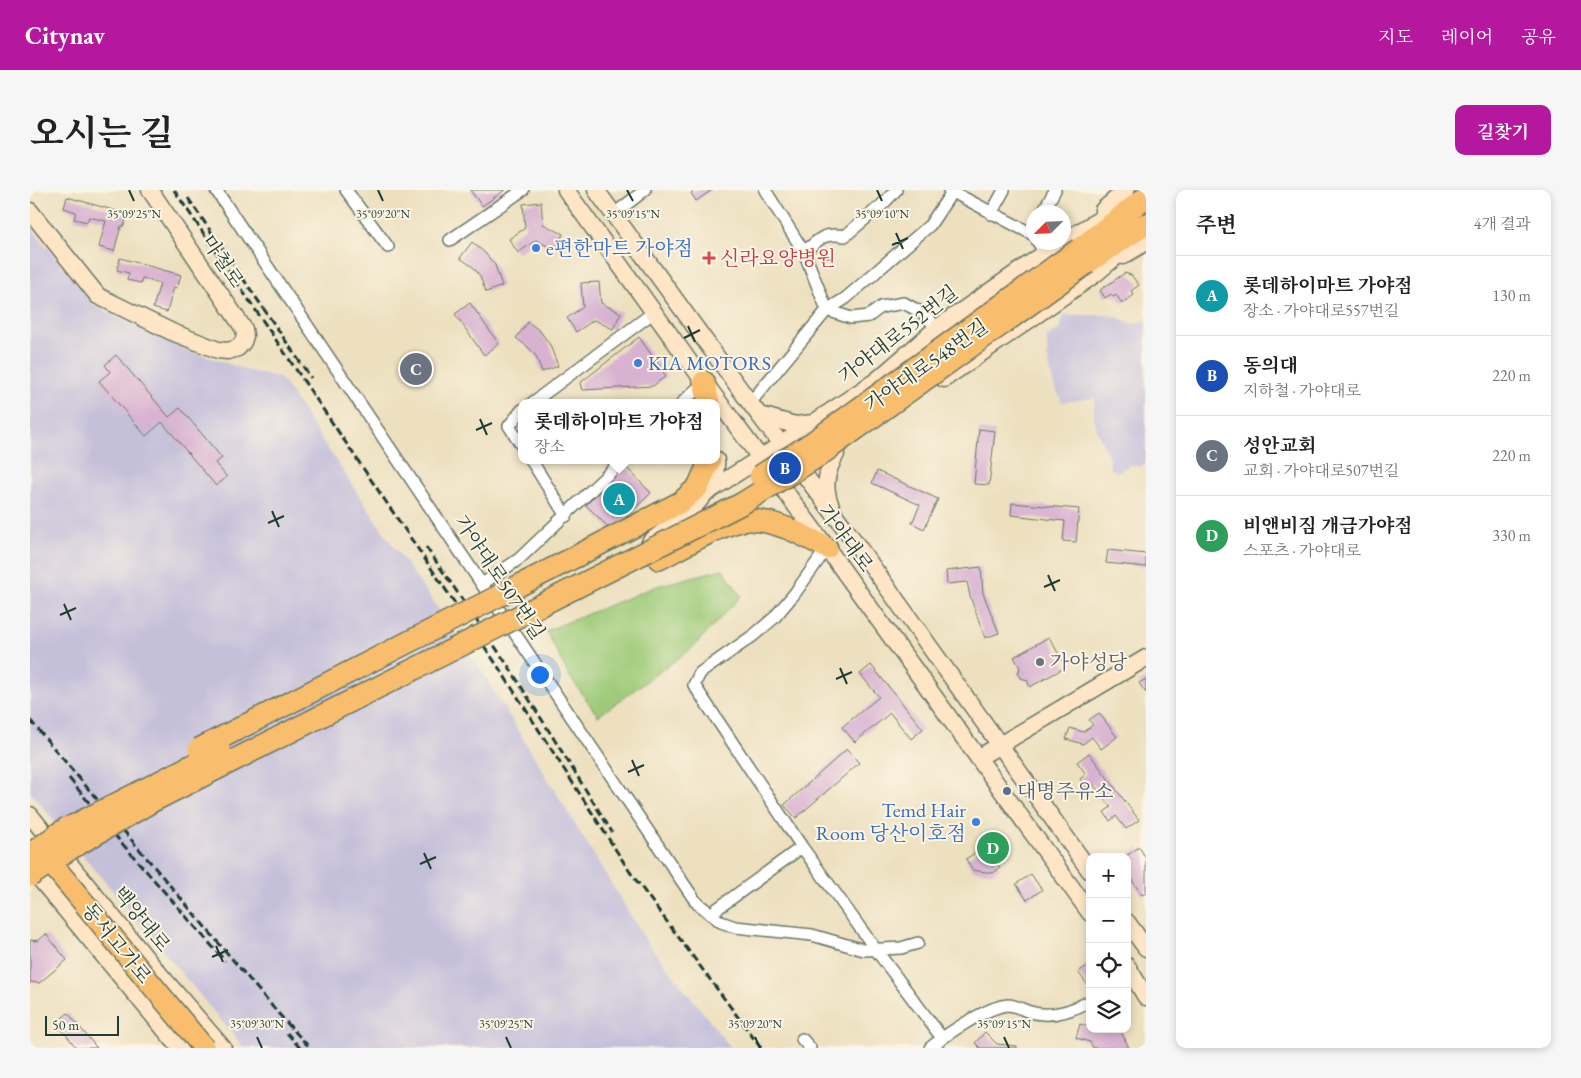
<!DOCTYPE html>
<html lang="ko">
<head>
<meta charset="utf-8">
<style>
  :root { --surface:#fff; --page:#f6f6f6; --text:#222; --muted:#767676; --line:#e0e0e0; --accent:#b5179e }
  body { margin:0; font-family:"EB Garamond","Noto Serif KR",serif; background:var(--page); color:var(--text) }
  .controls { position:absolute; right:15px; bottom:15px; display:grid; overflow:hidden; border-radius:10px; box-shadow:0 2px 8px #0003 }
  .controls button { width:45px; height:45px; display:grid; place-items:center; padding:0; border:0; border-bottom:1px solid var(--line); background:var(--surface); color:var(--text); font:25px sans-serif }
  .compass { position:absolute; left:996px; top:15px; width:45px; height:45px; border-radius:50%; background:var(--surface); box-shadow:0 2px 8px #0003; rotate:246deg }
  .scale { position:absolute; left:15px; bottom:12px; width:74px; box-sizing:border-box; padding-left:5px; border:2px solid #1f3d34; border-top:0; font-size:14px; line-height:18px; white-space:nowrap; color:#1f3d34; -webkit-text-stroke:4px #fcf5e5; paint-order:stroke }
  .you { position:absolute; left:509px; top:484px; width:18px; height:18px; margin:-12px; border:4px solid #fff; border-radius:50%; background:#1a73e8; box-shadow:0 0 0 8px #1a73e833 }
  .badge { display:grid; place-items:center; width:32px; height:32px; border-radius:50%; background:var(--accent); color:#fff; font-size:16px; font-weight:700 }
  .pin { position:absolute; translate:-50% -50%; border:2px solid #fff; box-shadow:0 1px 5px #0006 }
  .popup { position:absolute; left:488px; top:209px; width:202px; height:65px; box-sizing:border-box; display:grid; place-content:center; border-radius:10px; background:var(--surface); filter:drop-shadow(0 1px 4px #0005); font-size:16px; white-space:nowrap; color:var(--muted) }
  .popup b { font-size:19px; color:var(--text) }
  .popup::after { content:''; position:absolute; left:50%; top:100%; margin-left:-10px; border:10px solid transparent; border-top-color:var(--surface) }
  .list { margin:0; padding:0; list-style:none }
  h2 { display:flex; justify-content:space-between; align-items:center; height:65px; margin:0; padding:0 20px; font-size:21px }
  h2 small { font-size:16px; font-weight:400; color:var(--muted) }
  .list li { display:grid; grid-template-columns:32px 1fr auto; gap:15px; align-items:center; box-sizing:border-box; height:80px; padding:0 20px; border-top:1px solid var(--line) }
  .list b { display:block; font-size:19px; white-space:nowrap }
  .list p { margin:0; font-size:16px; white-space:nowrap; color:var(--muted) }
  .list em { font-size:16px; font-style:normal; color:var(--muted) }
  .icon { flex:none; width:28px; height:28px; fill:none; stroke:currentColor; stroke-width:2; stroke-linecap:round; stroke-linejoin:round }
  .map { position:relative; flex:none; width:1116px; height:858px; overflow:hidden; border-radius:10px }
  header { display:flex; align-items:center; gap:30px; box-sizing:border-box; height:70px; padding:0 25px; background:var(--accent); color:#fff }
  header strong { font-size:24px }
  nav { display:flex; gap:28px; margin-inline-start:auto; font-size:18px }
  .intro { display:flex; align-items:center; justify-content:space-between; box-sizing:border-box; height:120px; padding:0 30px }
  h1 { margin:0; font-size:35px }
  .button { padding:12px 22px; border-radius:10px; background:var(--accent); color:#fff; font-size:18px; font-weight:700 }
  main { display:flex; gap:30px; padding:0 30px }
  aside { flex:1; background:var(--surface); border-radius:10px; box-shadow:0 2px 8px #0003 }
  .map>svg:first-child { display:block }
  .industrial { fill:#c5c0da }
  .green { fill:#9ecb79; stroke:#5e8456 }
  .building { fill:#d9b2d2 }
  .lines { fill:none; stroke-linecap:round; stroke-linejoin:round }
  .street-casing { stroke:#677665; stroke-width:14 }
  .secondary-casing { stroke:#677665; stroke-width:19 }
  .highway-casing { stroke:#677665; stroke-width:24 }
  .street { stroke:#fff; stroke-width:11 }
  .secondary { stroke:#fde5c5; stroke-width:16 }
  .highway { stroke:#f9be6d; stroke-width:21 }
  .rail { stroke:#1f3d34; stroke-width:3; stroke-dasharray:8 4; stroke-linecap:butt }
  .highway-bridge-casing { stroke:#677665; stroke-width:24; stroke-linecap:butt }
  .highway-bridge { stroke:#f9be6d; stroke-width:21 }
  .ticks { fill:none; stroke:#1f3d34; stroke-width:2 }
  .shop-dot { fill:#3f7fe0; stroke:#fcf5e5; stroke-width:2 }
  .health-dot { fill:#e0444e; stroke:#fcf5e5; stroke-width:2 }
  .worship-dot { fill:#6b7280; stroke:#fcf5e5; stroke-width:2 }
  .service-dot { fill:#5c6f8a; stroke:#fcf5e5; stroke-width:2 }
  .labels { text-anchor:middle; stroke-width:4; stroke-linejoin:round; paint-order:stroke }
  .shop-label { font-size:20px; fill:#366cbe; stroke:#fcf5e5; text-anchor:start }
  .health-label { font-size:20px; fill:#be3a42; stroke:#fcf5e5; text-anchor:start }
  .street-label { font-size:20px; fill:#1f3d34; stroke:#fcf5e5 }
  .worship-label { font-size:20px; fill:#5b616d; stroke:#fcf5e5; text-anchor:start }
  .service-label { font-size:20px; fill:#4e5e75; stroke:#fcf5e5; text-anchor:start }
  .ticks-label { font-size:12px; text-anchor:middle; fill:#1f3d34; stroke:#fcf5e5; stroke-width:4; stroke-linejoin:round; paint-order:stroke }
</style>
</head>
<body>
<header>
<strong>Citynav</strong>
<nav><a>지도</a><a>레이어</a><a>공유</a></nav>
</header>
<div class="intro"><h1>오시는 길</h1><a class="button">길찾기</a></div>
<main>
<div class="map">
<svg width="1116" height="858" viewBox="0 0 1116 858">
  <rect width="100%" height="100%" fill="#fcf5e5"/>
  <filter id="ink" filterUnits="userSpaceOnUse"><feTurbulence type="fractalNoise" baseFrequency=".02" numOctaves="2"/><feDisplacementMap in="SourceGraphic" scale="10" xChannelSelector="R" yChannelSelector="G"/><feConvolveMatrix kernelMatrix="1 2 1 2 8 2 1 2 1" color-interpolation-filters="sRGB"/></filter>
  <filter id="wash" filterUnits="userSpaceOnUse"><feTurbulence type="fractalNoise" baseFrequency=".0096" numOctaves="4" result="noise"/><feDisplacementMap in="SourceGraphic" scale="20" xChannelSelector="R" yChannelSelector="G"/><feGaussianBlur stdDeviation="1.12" result="paint"/><feColorMatrix in="noise" values="0 0 0 0 0 0 0 0 0 0 0 0 0 0 0 0 0 1.4 0 .05"/><feComposite in="paint" operator="in"/></filter>
  <g filter="url(#wash)">
    <rect width="100%" height="100%" fill="#ede0bf"/>
    <path class="industrial" d="M 0,36 L 65,116 L 161,161 L 219,181 L 250,187 L 351,338 L 450,478 L 617,752 L 701,858 L 214,858 L 0,602 Z
      M 1034,125 L 1077,125 L 1090,128 L 1101,134 L 1114,132 L 1116,125 L 1116,274 L 1110,277 L 1102,275 L 1087,282 L 1080,279 L 1079,268 L 1067,241 L 1064,225 L 1065,208 L 1032,212 L 1023,193 L 1017,166 L 1017,147 L 1030,139 Z"/>
    <path class="green" d="M 693,379 L 711,406 L 661,459 L 568,526 L 540,487 L 516,441 L 627,396 Z"/>
    <g id="blocks">
      <path class="building" d="M 440,0 L 475,0 L 452,16 Z
        M 665,0 L 682,0 L 666,11 L 661,3 Z
        M 37,7 L 97,24 L 94,36 L 91,36 L 84,61 L 69,57 L 76,31 L 59,27 L 57,32 L 44,29 L 46,22 L 34,18 Z
        M 511,12 L 513,34 L 533,44 L 525,60 L 506,50 L 488,63 L 479,49 L 495,38 L 493,14 Z
        M 442,52 L 454,62 L 465,75 L 472,96 L 456,102 L 450,86 L 443,77 L 430,68 Z
        M 90,68 L 151,85 L 147,98 L 144,97 L 137,122 L 123,118 L 130,93 L 112,88 L 111,93 L 97,90 L 99,83 L 87,80 Z
        M 1095,83 L 1101,85 L 1109,95 L 1101,101 L 1104,105 L 1092,113 L 1086,105 L 1083,107 L 1081,104 L 1075,108 L 1070,100 Z
        M 569,92 L 571,113 L 591,123 L 583,139 L 564,130 L 546,142 L 537,128 L 553,117 L 551,93 Z
        M 440,113 L 469,154 L 454,165 L 425,124 Z
        M 498,132 L 510,141 L 520,155 L 528,176 L 512,182 L 506,166 L 498,157 L 486,148 Z
        M 609,147 L 636,186 L 623,196 L 552,200 L 550,193 Z
        M 86,165 L 139,227 L 150,218 L 192,268 L 185,273 L 197,287 L 186,296 L 132,232 L 116,246 L 69,191 L 80,182 L 75,175 Z
        M 949,239 L 965,241 L 959,295 L 944,294 Z
        M 595,276 L 621,303 L 582,341 L 556,315 Z
        M 847,281 L 908,309 L 894,339 L 882,333 L 890,315 L 842,293 Z
        M 982,313 L 1049,319 L 1046,352 L 1033,351 L 1035,331 L 981,325 Z
        M 1078,360 L 1116,364 L 1116,377 L 1076,373 Z
        M 951,377 L 953,403 L 969,443 L 955,448 L 940,406 L 937,392 L 917,394 L 916,381 Z
        M 1019,447 L 1036,477 L 1000,497 L 997,490 L 991,488 L 988,483 L 990,478 L 984,467 Z
        M 841,475 L 893,539 L 881,549 L 860,523 L 825,552 L 812,537 L 849,507 L 830,484 Z
        M 1116,489 L 1116,503 L 1109,493 Z
        M 1069,523 L 1087,547 L 1071,559 L 1062,547 L 1053,554 L 1036,549 L 1040,538 L 1053,542 L 1063,535 L 1059,530 Z
        M 817,559 L 829,573 L 766,628 L 754,615 Z
        M 1059,563 L 1109,630 L 1096,639 L 1086,626 L 1080,631 L 1074,622 L 1081,617 L 1062,593 L 1056,597 L 1050,589 L 1056,584 L 1047,572 Z
        M 955,656 L 970,678 L 963,683 L 942,680 L 936,669 Z
        M 1109,657 L 1116,668 L 1116,703 L 1112,705 L 1097,683 L 1097,667 L 1095,667 Z
        M 1001,684 L 1012,700 L 997,710 L 986,694 Z
        M 16,744 L 37,770 L 9,793 L 0,792 L 0,750 L 8,751 Z
        M 1060,774 L 1060,798 L 1048,782 Z
        M 38,823 L 67,858 L 47,858 L 26,833 Z
        M 1050,834 L 1060,837 L 1060,839 L 1090,839 L 1099,858 L 1063,858 L 1060,852 L 1046,848 Z
        M 955,842 L 967,854 L 987,856 L 987,858 L 950,858 L 945,853 Z"/>
    </g>
  </g>
  <g filter="url(#ink)">
    <use href="#blocks" fill-opacity="0" stroke="#677665" stroke-width="1"/>
    <g class="lines">
      <g class="street-casing">
        <path id="street" d="M 186,0 L 666,712 L 691,732 L 705,737 L 782,745 L 834,760 L 871,758 L 888,753
          M 316,0 L 358,57
          M 735,0 L 774,62 L 797,120 L 821,128 L 839,126 L 851,117 L 874,113 L 894,124 L 907,138
          M 919,0 L 1004,45
          M 1013,22 L 1025,0
          M 584,24 L 615,0
          M 961,24 L 974,0
          M 420,50 L 493,0
          M 1008,52 L 1015,64
          M 774,62 C 790,49 793,42 815,46 L 854,13 L 866,0
          M 502,213 L 624,122
          M 652,213 L 674,192
          M 720,213 L 797,120 L 816,108 L 900,35 L 922,2
          M 492,220 L 479,236 L 492,256
          M 501,270 L 536,326
          M 452,394 L 489,369 L 593,270
          M 772,657 L 664,495 L 670,483 L 724,445 L 744,428 L 765,403 L 797,358
          M 680,724 L 772,657 L 846,760 L 912,848
          M 772,849 L 780,858
          M 900,858 C 915,845 958,816 978,815 C 985,815 993,820 1000,822 C 1021,828 1042,821 1060,811"/>
      </g>
      <g class="secondary-casing">
        <path id="secondary" d="M 536,0 L 674,192 L 797,358 L 1060,723
          M 566,0 L 720,213 L 814,337 L 1060,681
          M 1073,20 L 1096,0
          M 0,21 L 68,106 L 142,142 L 188,160 L 198,161 L 208,158 L 213,152 L 215,146 L 214,139 L 120,0
          M 1034,51 L 1090,17
          M 1093,66 L 1116,52
          M 914,189 L 1064,85 L 1101,54
          M 730,225 L 765,235 L 784,233
          M 679,301 L 752,254 L 846,191 L 907,138 L 1031,52
          M 801,316 C 793,297 796,282 806,264
          M 620,352 C 645,332 689,305 686,270
          M 948,568 L 1116,468
          M 0,625 L 120,773 L 193,858
          M 0,677 L 150,858
          M 1097,732 L 1116,758
          M 1097,776 L 1116,807"/>
      </g>
      <g class="highway-casing">
        <path id="highway" d="M 1049,59 L 1116,7
          M 1057,73 L 1116,34
          M 674,192 L 679,213
          M 547,366 L 651,312 L 668,297 L 680,270
          M 629,369 C 651,358 698,329 721,330 C 748,331 773,345 797,358"/>
      </g>
      <use href="#street" class="street"/>
      <use href="#secondary" class="secondary"/>
      <use href="#highway" class="highway"/>
      <path class="rail" d="M 144,0 L 471,481 L 600,682 L 731,858
        M 158,8 L 281,188
        M 396,357 L 479,477 L 582,642
        M 0,530 L 247,822 L 280,858
        M 39,588 L 89,650 L 195,771
        M 257,843 L 270,858"/>
      <g class="highway-bridge-casing">
        <path id="highway-bridge" d="M 730,286 L 783,252 L 1049,59
          M 169,559 L 547,366
          M 27,644 L 190,561
          M 12,662 L 174,858
          M 0,664 L 38,637
          M 0,686 L 40,659 L 123,611 L 713,313 L 790,265 L 1057,73"/>
      </g>
      <use href="#highway-bridge" class="highway-bridge"/>
    </g>
  </g>
  <path class="ticks" d="M 99,0 L 104,11M 348,0 L 353,11M 597,0 L 603,11M 847,0 L 852,11M 866,43 L 873,59M 862,55 L 878,48M 658,136 L 665,152M 654,148 L 670,140M 450,229 L 457,245M 446,240 L 462,233M 242,321 L 249,337M 238,333 L 254,326M 1018,385 L 1025,401M 1014,397 L 1030,390M 34,414 L 41,430M 30,425 L 46,418M 810,478 L 817,494M 806,489 L 822,482M 602,570 L 609,586M 598,582 L 614,575M 394,663 L 401,679M 390,674 L 406,667M 186,756 L 193,772M 182,767 L 198,760M 227,847 L 232,858M 476,847 L 481,858M 725,847 L 730,858M 974,847 L 979,858"/>
  <g class="shop-dot">
    <circle cx="506" cy="58" r="5"/>
    <circle cx="608" cy="173" r="5"/>
    <circle cx="946" cy="632" r="5"/>
  </g>
  <path class="health-dot" d="M676.5 60.5h5v5h5v5h-5v5h-5v-5h-5v-5h5z"/>
  <circle class="worship-dot" cx="1010" cy="472" r="5"/>
  <circle class="service-dot" cx="977" cy="601" r="5"/>
  <g class="labels">
    <g class="shop-label">
      <text x="516" y="65">e편한마트 가야점</text>
      <text x="618" y="180">KIA MOTORS</text>
      <text x="936" y="627" text-anchor="end">Temd Hair<tspan x="936" dy="23">Room 당산이호점</tspan></text>
    </g>
    <g class="health-label">
      <text x="690" y="75">신라요양병원</text>
    </g>
    <g class="street-label">
      <text transform="translate(193 71) rotate(56)" y="7">마철로</text>
      <text transform="translate(868 144) rotate(-38)" y="7">가야대로552번길</text>
      <text transform="translate(896 175) rotate(-35)" y="7">가야대로548번길</text>
      <text transform="translate(816 348) rotate(54)" y="7">가야대로</text>
      <text transform="translate(470 387) rotate(56)" y="7">가야대로507번길</text>
      <text transform="translate(112 729) rotate(51)" y="7">백양대로</text>
      <text transform="translate(87 753) rotate(51)" y="7">동서고가로</text>
    </g>
    <g class="worship-label">
      <text x="1020" y="479">가야성당</text>
    </g>
    <g class="service-label">
      <text x="987" y="608">대명주유소</text>
    </g>
  </g>
  <g class="ticks-label">
    <text x="104" y="28">35°09'25"N</text>
    <text x="353" y="28">35°09'20"N</text>
    <text x="603" y="28">35°09'15"N</text>
    <text x="852" y="28">35°09'10"N</text>
    <text x="227" y="838">35°09'30"N</text>
    <text x="476" y="838">35°09'25"N</text>
    <text x="725" y="838">35°09'20"N</text>
    <text x="974" y="838">35°09'15"N</text>
  </g>
</svg>
<div class="controls">
<button>+</button>
<button>−</button>
<button><svg class="icon" aria-label="locate" viewBox="0 0 24 24"><circle cx="12" cy="12" r="6"/><path d="M12 2v4M12 18v4M2 12h4M18 12h4"/></svg></button>
<button><svg class="icon" aria-label="layers" viewBox="0 0 24 24"><path d="M12 4l9 5-9 5-9-5zM3 14l9 5 9-5"/></svg></button>
</div>
<svg class="compass" viewBox="-18 -18 36 36"><path d="M0-13l5 13h-10z" fill="#e53935"/><path d="M0 13l5-13h-10z" fill="#767676"/></svg>
<div class="scale">50 m</div>
<div class="you"></div>
<div class="pin badge" style="left:589px;top:309px;background:#0f9aa8">A</div>
<div class="popup"><b>롯데하이마트 가야점</b>장소</div>
<div class="pin badge" style="left:755px;top:278px;background:#1a4fb4">B</div>
<div class="pin badge" style="left:386px;top:179px;background:#6b7280">C</div>
<div class="pin badge" style="left:963px;top:658px;background:#2e9e5b">D</div>
</div>
<aside>
<h2>주변<small>4개 결과</small></h2>
<ul class="list">
<li><span class="badge" style="background:#0f9aa8">A</span><div><b>롯데하이마트 가야점</b><p>장소 · 가야대로557번길</p></div><em>130 m</em></li>
<li><span class="badge" style="background:#1a4fb4">B</span><div><b>동의대</b><p>지하철 · 가야대로</p></div><em>220 m</em></li>
<li><span class="badge" style="background:#6b7280">C</span><div><b>성안교회</b><p>교회 · 가야대로507번길</p></div><em>220 m</em></li>
<li><span class="badge" style="background:#2e9e5b">D</span><div><b>비앤비짐 개금가야점</b><p>스포츠 · 가야대로</p></div><em>330 m</em></li>
</ul>
</aside>
</main>
</body>
</html>
